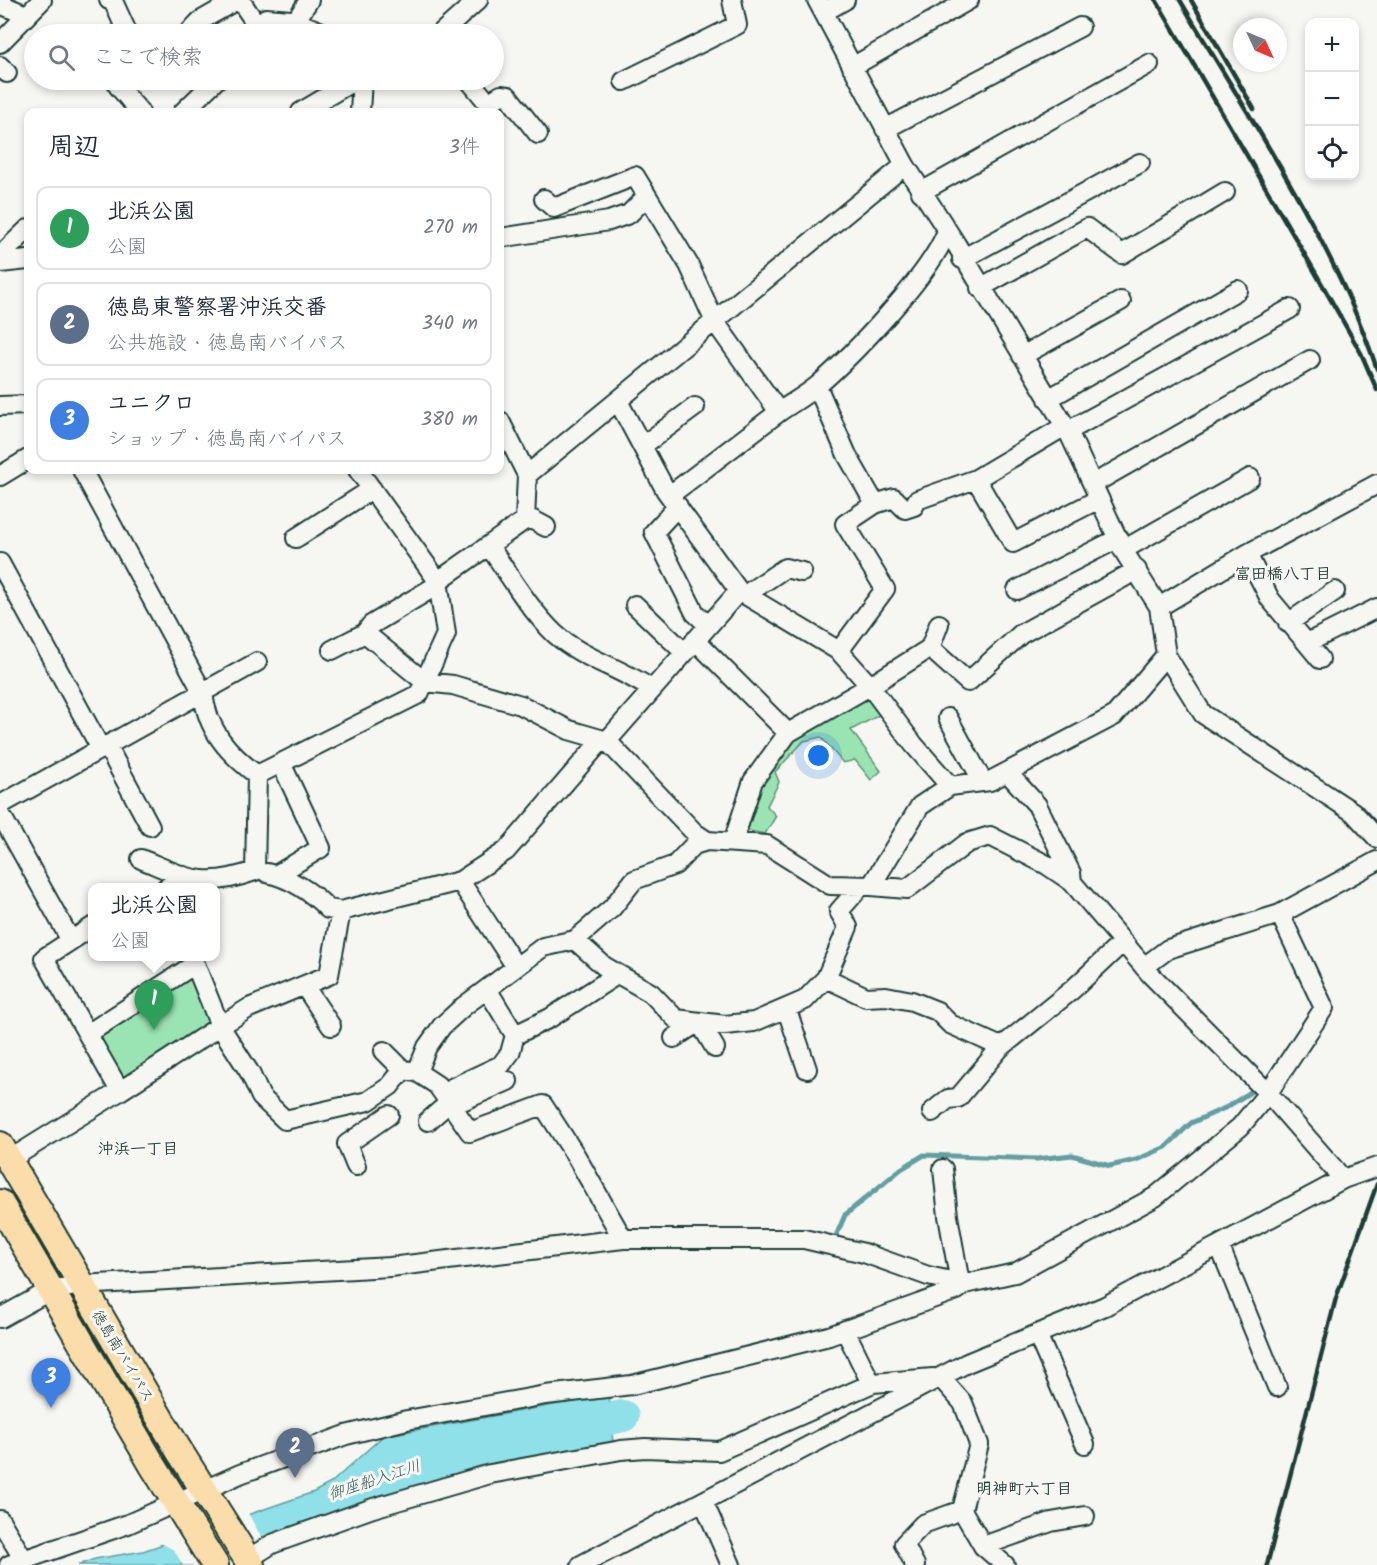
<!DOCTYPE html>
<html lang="ja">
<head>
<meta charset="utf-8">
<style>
  :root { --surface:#fff; --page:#f6f6f7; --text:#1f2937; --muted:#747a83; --line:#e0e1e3; --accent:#d1495b }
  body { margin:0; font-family:Kalam,"Klee One",sans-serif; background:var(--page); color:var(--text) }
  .controls { position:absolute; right:18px; top:18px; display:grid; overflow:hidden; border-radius:12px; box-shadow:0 3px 9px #0003 }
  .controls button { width:54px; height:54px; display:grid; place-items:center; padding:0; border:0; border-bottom:2px solid var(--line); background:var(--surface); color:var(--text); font:30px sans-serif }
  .compass { position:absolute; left:1233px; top:18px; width:54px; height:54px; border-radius:50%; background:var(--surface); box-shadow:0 3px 9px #0003; rotate:134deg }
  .you { position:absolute; left:819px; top:756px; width:21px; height:21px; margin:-15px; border:4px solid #fff; border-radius:50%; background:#1a73e8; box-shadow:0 0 0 9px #1a73e833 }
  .badge { display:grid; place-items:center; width:39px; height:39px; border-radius:50%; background:var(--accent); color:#fff; font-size:20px; font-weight:700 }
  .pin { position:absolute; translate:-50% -50px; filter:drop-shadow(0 2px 3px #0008) }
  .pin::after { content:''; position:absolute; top:32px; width:21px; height:18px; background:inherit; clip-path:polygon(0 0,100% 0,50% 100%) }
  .popup { position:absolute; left:88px; top:883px; width:132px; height:78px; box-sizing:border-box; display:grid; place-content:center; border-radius:12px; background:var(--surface); filter:drop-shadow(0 2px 4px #0005); font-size:20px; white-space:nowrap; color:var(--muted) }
  .popup b { font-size:22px; color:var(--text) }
  .popup::after { content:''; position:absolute; left:50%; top:100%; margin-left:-12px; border:12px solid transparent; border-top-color:var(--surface) }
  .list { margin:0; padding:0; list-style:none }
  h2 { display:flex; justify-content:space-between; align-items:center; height:78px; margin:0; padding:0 24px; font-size:26px }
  h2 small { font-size:20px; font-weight:400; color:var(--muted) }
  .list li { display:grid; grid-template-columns:39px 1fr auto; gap:18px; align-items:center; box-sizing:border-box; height:84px; margin:0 12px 12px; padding:0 12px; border:2px solid var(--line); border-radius:12px }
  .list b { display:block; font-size:22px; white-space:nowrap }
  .list p { margin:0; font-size:20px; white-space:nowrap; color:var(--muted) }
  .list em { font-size:20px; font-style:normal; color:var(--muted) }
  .icon { flex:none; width:33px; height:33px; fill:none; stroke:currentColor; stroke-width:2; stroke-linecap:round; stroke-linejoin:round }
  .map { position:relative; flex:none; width:1377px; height:1565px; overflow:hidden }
  .search { position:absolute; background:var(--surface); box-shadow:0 3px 9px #0003; left:24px; top:24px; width:480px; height:66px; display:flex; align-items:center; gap:15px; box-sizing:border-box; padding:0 21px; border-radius:33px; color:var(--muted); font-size:22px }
  .panel { position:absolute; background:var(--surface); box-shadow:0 3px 9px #0003; left:24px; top:108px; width:480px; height:366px; border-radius:12px }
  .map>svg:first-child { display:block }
  .green { fill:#9ae4b3; stroke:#5c9074; stroke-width:1.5 }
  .water { fill:#8fe0e9; stroke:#629fa1; stroke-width:1.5 }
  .pier { fill:#f6f6f2 }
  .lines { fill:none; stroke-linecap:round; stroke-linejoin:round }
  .stream { stroke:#629fa1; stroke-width:5 }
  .river { stroke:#8fe0e9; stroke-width:32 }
  .minor-casing { stroke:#1f3d34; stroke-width:22 }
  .highway-casing { stroke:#1f3d34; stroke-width:30 }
  .minor { stroke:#f6f6f2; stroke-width:18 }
  .highway { stroke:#fbddab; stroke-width:26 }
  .rail { stroke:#1f3d34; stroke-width:4.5 }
  .labels { text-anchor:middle; stroke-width:6; stroke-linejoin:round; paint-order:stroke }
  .street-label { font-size:15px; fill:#1f3d34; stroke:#f6f6f2 }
  .neighbourhood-label { font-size:16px; font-weight:bold; fill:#1f3d34; stroke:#f6f6f2 }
  .water-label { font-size:16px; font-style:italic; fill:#355e58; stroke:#f6f6f2 }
</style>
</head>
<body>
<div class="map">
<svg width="1377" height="1565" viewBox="0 0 1377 1565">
  <rect width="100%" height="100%" fill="#f6f6f2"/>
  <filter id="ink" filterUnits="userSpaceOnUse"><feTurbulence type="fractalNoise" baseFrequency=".0167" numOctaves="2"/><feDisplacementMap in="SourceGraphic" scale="12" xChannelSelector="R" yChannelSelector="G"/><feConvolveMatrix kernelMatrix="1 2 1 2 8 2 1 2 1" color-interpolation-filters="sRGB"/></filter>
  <g filter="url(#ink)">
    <path class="green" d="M 870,694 L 883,713 L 851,730 L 881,771 L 871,780 L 855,760 L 843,763 L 821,737 L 804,741 L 775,772 L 779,782 L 767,806 L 776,816 L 765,834 L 744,830 C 751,799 766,762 789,739 C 804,725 850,705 870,694 Z
      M 192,975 L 212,1024 L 123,1082 L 96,1036 Z"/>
    <path class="water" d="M 609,1395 L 613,1444 L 516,1465 L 191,1565 L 78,1565 L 95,1559 L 143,1551 L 314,1492 L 331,1483 L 383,1436 Z"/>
    <path class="pier" d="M 248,1513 L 264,1542 L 195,1565 L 183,1565 L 174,1550 L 159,1542 Z"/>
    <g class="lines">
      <path class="stream" d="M 836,1236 L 845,1215 L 901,1169 L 924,1155 L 1037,1159 L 1072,1155 L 1110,1166 L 1136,1160 L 1166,1147 L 1191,1123 L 1227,1107 L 1252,1091"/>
      <path class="river" d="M 568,1428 L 623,1416"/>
      <g class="minor-casing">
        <path id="minor" d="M 109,0 L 113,1 L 128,34
          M 240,0 L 263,34
          M 0,4 L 26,15
          M 824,12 L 845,0
          M 295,22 L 309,0
          M 188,34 L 200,21 L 237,0
          M 252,34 L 266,18 L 291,20 L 327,34
          M 440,34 L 478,0
          M 0,43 L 42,0
          M 0,66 L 7,73
          M 852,67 L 969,0
          M 469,80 L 488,103 L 501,95 L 508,96 L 538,134
          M 624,81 L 737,25 L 732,0
          M 118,86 L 140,112
          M 183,112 L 216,80
          M 301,112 L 350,83
          M 360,112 L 362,80
          M 885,129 L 1080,27
          M 921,192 L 1149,64
          M 544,199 L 554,208 L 635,176 L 689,265 L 715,322 L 779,412 C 792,403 806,395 817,386 C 853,355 932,273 947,231
          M 500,238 L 609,221 L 629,214 L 647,196
          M 0,256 L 28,229
          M 962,259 L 1140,163
          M 0,263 L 28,260
          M 980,288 L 1087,228 L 1122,254 L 1225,192
          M 1022,356 L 1121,301
          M 817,386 L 847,455 L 875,504 L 894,498 L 905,509 L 914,506 L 917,500 L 976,479
          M 1048,399 L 1238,290
          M 618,401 L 666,491 L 739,591 L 607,741 L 695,833 L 707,841 L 767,845 L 830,885 L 871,886 L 920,806 L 950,786 L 990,781 L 1114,716 L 1166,655 L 1159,607 L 1123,550 L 1068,431 L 956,244 L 905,165
          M 0,406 L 28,405
          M 500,421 L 527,475
          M 1065,426 L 976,479 L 1013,543 L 1099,499
          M 1068,431 L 1290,309
          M 642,446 L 695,407
          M 82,470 L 203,693 C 207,730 228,753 257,775 L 419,694 L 446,634 L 438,581 L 525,520 L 527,475 L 905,165 L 817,0
          M 358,470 L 438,581
          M 0,476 L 28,459
          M 1093,484 L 1310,360
          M 670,495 L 779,412
          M 678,506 L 654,532 L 695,613 L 708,625
          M 525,520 L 533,520 L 546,527
          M 296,538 L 372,489
          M 489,546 C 510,576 529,609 555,634 C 583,659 621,668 651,689
          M 1123,550 L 1250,478
          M 1247,554 L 1270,599 L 1320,659
          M 0,563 L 101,749
          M 439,584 L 371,625 L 365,633 L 425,682 L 453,685 L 521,705 L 569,730 L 607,741
          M 1017,590 L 1119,538
          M 739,591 L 839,651 L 870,686 L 930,648 L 939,624
          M 745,595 L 785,568 L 802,572
          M 635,605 L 684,652
          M 1159,607 L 1247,554 L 1377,484
          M 1288,623 L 1335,591
          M 695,640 L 788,733
          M 1307,643 L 1377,608
          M 930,648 L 968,682 L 1021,634 L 1137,570
          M 332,650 L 365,633
          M 839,651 L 885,589 L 845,524 L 875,504
          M 1166,655 L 1203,714 L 1353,812 L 1377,838
          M 948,718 L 983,782
          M 107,746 L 150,826
          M 1007,772 L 1037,805 L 1071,873 L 1072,882
          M 0,805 L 257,662
          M 0,813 L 70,939
          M 733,842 L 753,781 L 788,733 L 870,686 L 914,745 L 950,786
          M 141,859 C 190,879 203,889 255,871 L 257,775
          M 267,873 C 290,878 312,892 328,909 L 341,911
          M 276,875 L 321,848 L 282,765
          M 460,881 L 516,967
          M 871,886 L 907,889 L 967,843 L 990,836 L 1047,865 L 1072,882 L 1151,975 L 1268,1093 L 1343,1179
          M 166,888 L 185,877
          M 575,940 L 612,908 L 634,880 L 675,865 L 694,845 L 707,841
          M 1144,967 L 1168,949 L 1280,914
          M 826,978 L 866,997 L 886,996 L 912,1001 L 937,1011 L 950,1024 L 1001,1047
          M 305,987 L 331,1026
          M 487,989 L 515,1035 L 550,1018 L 618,974
          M 787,1010 L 807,1069
          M 700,1023 L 715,1048
          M 89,1033 L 195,964 L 220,1026 L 120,1091
          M 674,1038 L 697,1023
          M 384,1051 L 403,1070
          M 417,1072 L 403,1070 L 390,1086 L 368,1101 L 285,1120 L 261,1097 L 250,1073 L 220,1026 L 249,1008 L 329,975 L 341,911 L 460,881 L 506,851 L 601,741
          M 443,1092 L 501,1065 L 510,1053 L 515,1035
          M 453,1105 L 508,1081
          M 932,1112 L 948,1099 L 958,1098 L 1000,1048 L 1072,990 L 1122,943
          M 428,1121 L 450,1102
          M 9,1160 L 120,1091 L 44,958 L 92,927
          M 356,1166 L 347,1144 L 389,1115
          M 943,1169 L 948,1216 L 960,1283
          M 623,1239 L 576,1156 L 543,1105 L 470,1132 L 437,1085 L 417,1072 L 427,1047 L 442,1026 L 464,1006 L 543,947 L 575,940 L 604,966 L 651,993 L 676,1019 L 725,1025 L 754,1022 L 805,1000 L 826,978 L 848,927 L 839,911 L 861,886
          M 1219,1245 L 1277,1387
          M 0,1318 L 51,1290 L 81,1285 L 390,1267 L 623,1239 L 804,1239 L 864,1253 L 928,1276 L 965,1284
          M 845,1330 L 871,1383
          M 1037,1334 L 1085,1444
          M 940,1377 L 963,1403 L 979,1444 L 962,1510 L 983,1546 L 1005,1565
          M 703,1501 L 731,1565
          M 0,1520 L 24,1560
          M 983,1546 L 1051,1522 L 1085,1516
          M 248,1559 L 272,1544 L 373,1508 L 490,1474 L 621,1450 L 645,1448 L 719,1451 L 873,1383 L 933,1378
          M 9,1565 L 128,1524 L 240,1474 L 346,1435 L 407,1420 L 546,1395 L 632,1385 L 829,1336 L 957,1290 L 965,1284 L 1015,1273 L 1155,1197 L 1240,1127 L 1268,1093 L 1324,1008 L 1280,914 L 1377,861
          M 581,1565 L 967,1363 L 1105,1306 L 1343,1179 L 1377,1167
          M 915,1565 L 904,1544 L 923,1524 L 962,1510"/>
      </g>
      <g class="highway-casing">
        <path id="highway" d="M 0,1145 L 178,1449 L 251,1565
          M 0,1203 L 152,1464 L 215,1565"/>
      </g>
      <use href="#minor" class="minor"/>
      <use href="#highway" class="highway"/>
      <path class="rail" d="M 1156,0 L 1315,272 L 1361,353 L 1377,390
        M 1180,0 C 1250,120 1332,237 1377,369
        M 1191,0 L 1254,109
        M 1267,1565 L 1336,1298 L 1377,1184"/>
    </g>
  </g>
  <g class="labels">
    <g class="street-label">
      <text transform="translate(123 1356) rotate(59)" y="5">徳島南バイパス</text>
    </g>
    <g class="neighbourhood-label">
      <text x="1283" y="579">富田橋八丁目</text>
      <text x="138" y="1154">沖浜一丁目</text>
      <text x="1024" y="1494">明神町六丁目</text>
    </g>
    <g class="water-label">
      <text transform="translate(374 1479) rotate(-18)" y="6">御座船入江川</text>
    </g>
  </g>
</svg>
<div class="controls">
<button>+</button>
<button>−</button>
<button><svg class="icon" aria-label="locate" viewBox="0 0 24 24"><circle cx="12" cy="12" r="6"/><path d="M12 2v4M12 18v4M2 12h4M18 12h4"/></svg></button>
</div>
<svg class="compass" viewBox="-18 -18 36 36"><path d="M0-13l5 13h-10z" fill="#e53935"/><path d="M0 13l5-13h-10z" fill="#747a83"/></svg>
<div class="you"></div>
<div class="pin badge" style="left:154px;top:1030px;background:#2e9e5b">1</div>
<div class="popup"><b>北浜公園</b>公園</div>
<div class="pin badge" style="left:295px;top:1478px;background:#5c6f8a">2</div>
<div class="pin badge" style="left:51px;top:1408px;background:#3f7fe0">3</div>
<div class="search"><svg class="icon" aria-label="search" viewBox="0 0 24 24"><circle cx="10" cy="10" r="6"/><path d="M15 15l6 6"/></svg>ここで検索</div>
<section class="panel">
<h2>周辺<small>3件</small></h2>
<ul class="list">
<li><span class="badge" style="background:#2e9e5b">1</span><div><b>北浜公園</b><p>公園</p></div><em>270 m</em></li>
<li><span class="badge" style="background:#5c6f8a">2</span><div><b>徳島東警察署沖浜交番</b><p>公共施設 · 徳島南バイパス</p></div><em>340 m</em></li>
<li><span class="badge" style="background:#3f7fe0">3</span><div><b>ユニクロ</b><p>ショップ · 徳島南バイパス</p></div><em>380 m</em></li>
</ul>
</section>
</div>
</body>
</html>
